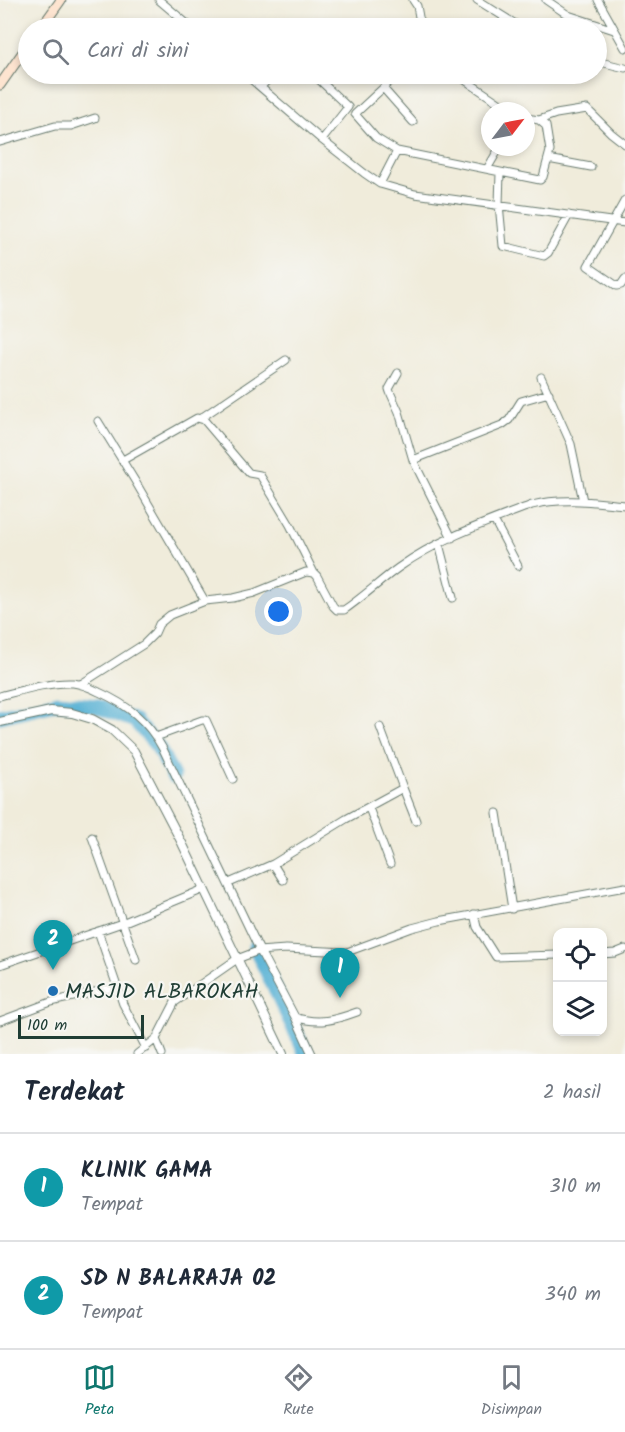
<!DOCTYPE html>
<html lang="id">
<head>
<meta charset="utf-8">
<style>
  :root { --surface:#fff; --page:#f2f2f3; --text:#1f2937; --muted:#747a83; --line:#e0e1e3; --accent:#0f766e }
  body { margin:0; font-family:Kalam,sans-serif; background:var(--page); color:var(--text) }
  .controls { position:absolute; right:18px; bottom:18px; display:grid; overflow:hidden; border-radius:12px; box-shadow:0 3px 9px #0003 }
  .controls button { width:54px; height:54px; display:grid; place-items:center; padding:0; border:0; border-bottom:2px solid var(--line); background:var(--surface); color:var(--text); font:30px sans-serif }
  .compass { position:absolute; left:481px; top:102px; width:54px; height:54px; border-radius:50%; background:var(--surface); box-shadow:0 3px 9px #0003; rotate:58deg }
  .scale { position:absolute; left:18px; bottom:15px; width:126px; box-sizing:border-box; padding-left:6px; border:3px solid #1f3d34; border-top:0; font-size:16px; line-height:21px; white-space:nowrap; color:#1f3d34; -webkit-text-stroke:4px #f6f6f2; paint-order:stroke }
  .you { position:absolute; left:279px; top:612px; width:21px; height:21px; margin:-15px; border:4px solid #fff; border-radius:50%; background:#1a73e8; box-shadow:0 0 0 9px #1a73e833 }
  .badge { display:grid; place-items:center; width:39px; height:39px; border-radius:50%; background:var(--accent); color:#fff; font-size:20px; font-weight:700 }
  .pin { position:absolute; translate:-50% -50px; filter:drop-shadow(0 2px 3px #0008) }
  .pin::after { content:''; position:absolute; top:32px; width:21px; height:18px; background:inherit; clip-path:polygon(0 0,100% 0,50% 100%) }
  .list { margin:0; padding:0; list-style:none }
  h2 { display:flex; justify-content:space-between; align-items:center; height:78px; margin:0; padding:0 24px; font-size:26px }
  h2 small { font-size:20px; font-weight:400; color:var(--muted) }
  .list li { display:grid; grid-template-columns:39px 1fr auto; gap:18px; align-items:center; box-sizing:border-box; height:108px; padding:0 24px; border-top:2px solid var(--line) }
  .list b { display:block; font-size:22px; white-space:nowrap }
  .list p { margin:0; font-size:20px; white-space:nowrap; color:var(--muted) }
  .list em { font-size:20px; font-style:normal; color:var(--muted) }
  .icon { flex:none; width:33px; height:33px; fill:none; stroke:currentColor; stroke-width:2; stroke-linecap:round; stroke-linejoin:round }
  .map { position:relative; flex:none; width:625px; height:1054px; overflow:hidden }
  .search { position:absolute; background:var(--surface); box-shadow:0 3px 9px #0003; left:18px; right:18px; top:18px; height:66px; display:flex; align-items:center; gap:15px; box-sizing:border-box; padding:0 21px; border-radius:33px; color:var(--muted); font-size:22px }
  .sheet { height:294px; background:var(--surface) }
  nav { display:flex; justify-content:space-around; align-items:center; box-sizing:border-box; height:84px; border-top:2px solid var(--line); background:var(--surface); font-size:16px; color:var(--muted) }
  nav a { display:grid; justify-items:center; gap:3px }
  nav .on { color:var(--accent) }
  .map>svg:first-child { display:block }
  .lines { fill:none; stroke-linecap:round; stroke-linejoin:round }
  .river { stroke:#57b1d4; stroke-width:15 }
  .minor-casing { stroke:#687a6e; stroke-width:9 }
  .tertiary-casing { stroke:#687a6e; stroke-width:10 }
  .secondary-casing { stroke:#687a6e; stroke-width:11 }
  .minor { stroke:#fff; stroke-width:7 }
  .tertiary { stroke:#fff; stroke-width:8 }
  .secondary { stroke:#fde4d0; stroke-width:9 }
  .poi-dot { fill:#1f6fb2; stroke:#f6f6f2; stroke-width:2 }
  .labels { text-anchor:middle; stroke-width:4.5; stroke-linejoin:round; paint-order:stroke }
  .poi-label { font-size:21px; fill:#1f3d34; stroke:#f6f6f2; text-anchor:start }
</style>
</head>
<body>
<div class="map">
<svg width="625" height="1054" viewBox="0 0 625 1054">
  <rect width="100%" height="100%" fill="#f6f6f2"/>
  <filter id="ink" filterUnits="userSpaceOnUse"><feTurbulence type="fractalNoise" baseFrequency=".0167" numOctaves="2"/><feDisplacementMap in="SourceGraphic" scale="12" xChannelSelector="R" yChannelSelector="G"/><feConvolveMatrix kernelMatrix="1 2 1 2 8 2 1 2 1" color-interpolation-filters="sRGB"/></filter>
  <filter id="wash" filterUnits="userSpaceOnUse"><feTurbulence type="fractalNoise" baseFrequency=".008" numOctaves="4" result="noise"/><feDisplacementMap in="SourceGraphic" scale="24" xChannelSelector="R" yChannelSelector="G"/><feGaussianBlur stdDeviation="1.35" result="paint"/><feColorMatrix in="noise" values="0 0 0 0 0 0 0 0 0 0 0 0 0 0 0 0 0 1.4 0 .05"/><feComposite in="paint" operator="in"/></filter>
  <g filter="url(#wash)">
    <rect width="100%" height="100%" fill="#f0ecdb"/>
    <g class="lines">
      <path class="river" d="M 0,716 L 58,702 L 96,706 L 135,721 L 158,747 L 173,776
        M 255,947 L 306,1054"/>
    </g>
  </g>
  <g filter="url(#ink)">
    <g class="lines">
      <g class="minor-casing">
        <path id="minor" d="M 159,0 L 192,28
          M 413,0 L 417,6 L 421,28
          M 477,0 L 522,28
          M 546,0 L 568,15 L 614,30
          M 598,0 L 625,48
          M 498,28 L 505,18
          M 596,61 L 625,68
          M 245,74 L 322,140 L 364,173 L 380,184 L 415,194 L 625,223
          M 313,74 L 348,107 L 322,140
          M 456,74 L 511,111
          M 261,87 L 273,74
          M 383,88 L 413,122
          M 539,120 L 556,114 L 587,109 L 611,133 L 625,144
          M 0,142 L 55,126 L 71,126 L 95,118
          M 397,151 L 376,138 L 355,114 L 398,74
          M 548,159 L 591,167
          M 487,169 L 500,147
          M 500,173 L 499,204 L 503,246 L 544,256 L 548,253 L 569,215
          M 380,184 L 397,151 L 540,180 L 543,177 L 550,151 L 546,126 L 539,120 L 526,118
          M 625,200 L 588,266 L 617,286 L 621,285 L 625,279
          M 398,373 L 389,389 L 390,392 L 399,412 L 413,460 L 452,538
          M 541,377 L 571,444 L 583,501
          M 201,418 L 286,360
          M 123,460 L 197,418 L 204,420 L 249,473 L 260,475 L 290,525 L 314,573
          M 413,460 L 502,425 L 509,420 L 521,401 L 549,393
          M 494,520 L 518,566
          M 439,544 L 453,598
          M 205,601 L 233,598 L 254,593 L 306,572 L 314,573 L 317,576 L 333,606 L 337,610 L 344,610 C 363,597 380,581 398,568 C 438,539 487,522 532,505 C 563,497 594,502 625,505
          M 81,684 L 144,644 L 155,633 L 159,624 L 170,615 L 205,601 L 135,481 L 98,421
          M 0,696 C 23,690 49,682 73,683 C 83,684 91,688 99,692 C 128,705 148,721 163,749 L 260,951 L 295,1017 L 312,1054
          M 380,727 L 403,788
          M 156,737 L 202,720 L 206,720 L 233,779
          M 369,808 L 390,864
          M 497,813 L 512,909
          M 92,837 L 136,960
          M 273,864 L 283,880
          M 229,883 L 273,864 L 346,819 L 403,788 L 416,821
          M 474,914 L 477,927 L 496,957 L 558,955
          M 98,931 L 123,1004 L 146,1048
          M 602,954 L 615,953 L 625,949
          M 0,965 L 122,923 L 204,889
          M 295,1017 C 318,1025 335,1020 357,1012
          M 0,1021 L 51,1002 L 117,987
          M 156,1039 L 162,1054
          M 137,1054 L 156,1039 L 175,1002 L 237,959 L 258,951 L 286,949 L 347,952 L 412,928 L 439,921 L 625,887"/>
      </g>
      <g class="tertiary-casing">
        <path id="tertiary" d="M 0,722 L 51,711 L 72,713 L 92,719 L 112,730 L 134,751 L 182,843 L 283,1054"/>
      </g>
      <g class="secondary-casing">
        <path id="secondary" d="M 41,28 L 61,0
          M 0,85 L 28,45"/>
      </g>
      <use href="#minor" class="minor"/>
      <use href="#tertiary" class="tertiary"/>
      <use href="#secondary" class="secondary"/>
    </g>
  </g>
  <circle class="poi-dot" cx="53" cy="991" r="6"/>
  <g class="labels">
    <g class="poi-label">
      <text x="65" y="998">MASJID ALBAROKAH</text>
    </g>
  </g>
</svg>
<div class="controls">
<button><svg class="icon" aria-label="locate" viewBox="0 0 24 24"><circle cx="12" cy="12" r="6"/><path d="M12 2v4M12 18v4M2 12h4M18 12h4"/></svg></button>
<button><svg class="icon" aria-label="layers" viewBox="0 0 24 24"><path d="M12 4l9 5-9 5-9-5zM3 14l9 5 9-5"/></svg></button>
</div>
<svg class="compass" viewBox="-18 -18 36 36"><path d="M0-13l5 13h-10z" fill="#e53935"/><path d="M0 13l5-13h-10z" fill="#747a83"/></svg>
<div class="scale">100 m</div>
<div class="you"></div>
<div class="pin badge" style="left:340px;top:998px;background:#0f9aa8">1</div>
<div class="pin badge" style="left:53px;top:970px;background:#0f9aa8">2</div>
<div class="search"><svg class="icon" aria-label="search" viewBox="0 0 24 24"><circle cx="10" cy="10" r="6"/><path d="M15 15l6 6"/></svg>Cari di sini</div>
</div>
<section class="sheet">
<h2>Terdekat<small>2 hasil</small></h2>
<ul class="list">
<li><span class="badge" style="background:#0f9aa8">1</span><div><b>KLINIK GAMA</b><p>Tempat</p></div><em>310 m</em></li>
<li><span class="badge" style="background:#0f9aa8">2</span><div><b>SD N BALARAJA 02</b><p>Tempat</p></div><em>340 m</em></li>
</ul>
</section>
<nav>
<a class="on"><svg class="icon" aria-label="map" viewBox="0 0 24 24"><path d="M3 6l6-2 6 2 6-2v14l-6 2-6-2-6 2zM9 4v14M15 6v14"/></svg>Peta</a>
<a><svg class="icon" aria-label="directions" viewBox="0 0 24 24"><path d="M12 3l9 9-9 9-9-9zM9 14v-3h6M13 9l2 2-2 2"/></svg>Rute</a>
<a><svg class="icon" aria-label="saved" viewBox="0 0 24 24"><path d="M7 4h10v16l-5-4-5 4z"/></svg>Disimpan</a>
</nav>
</body>
</html>
